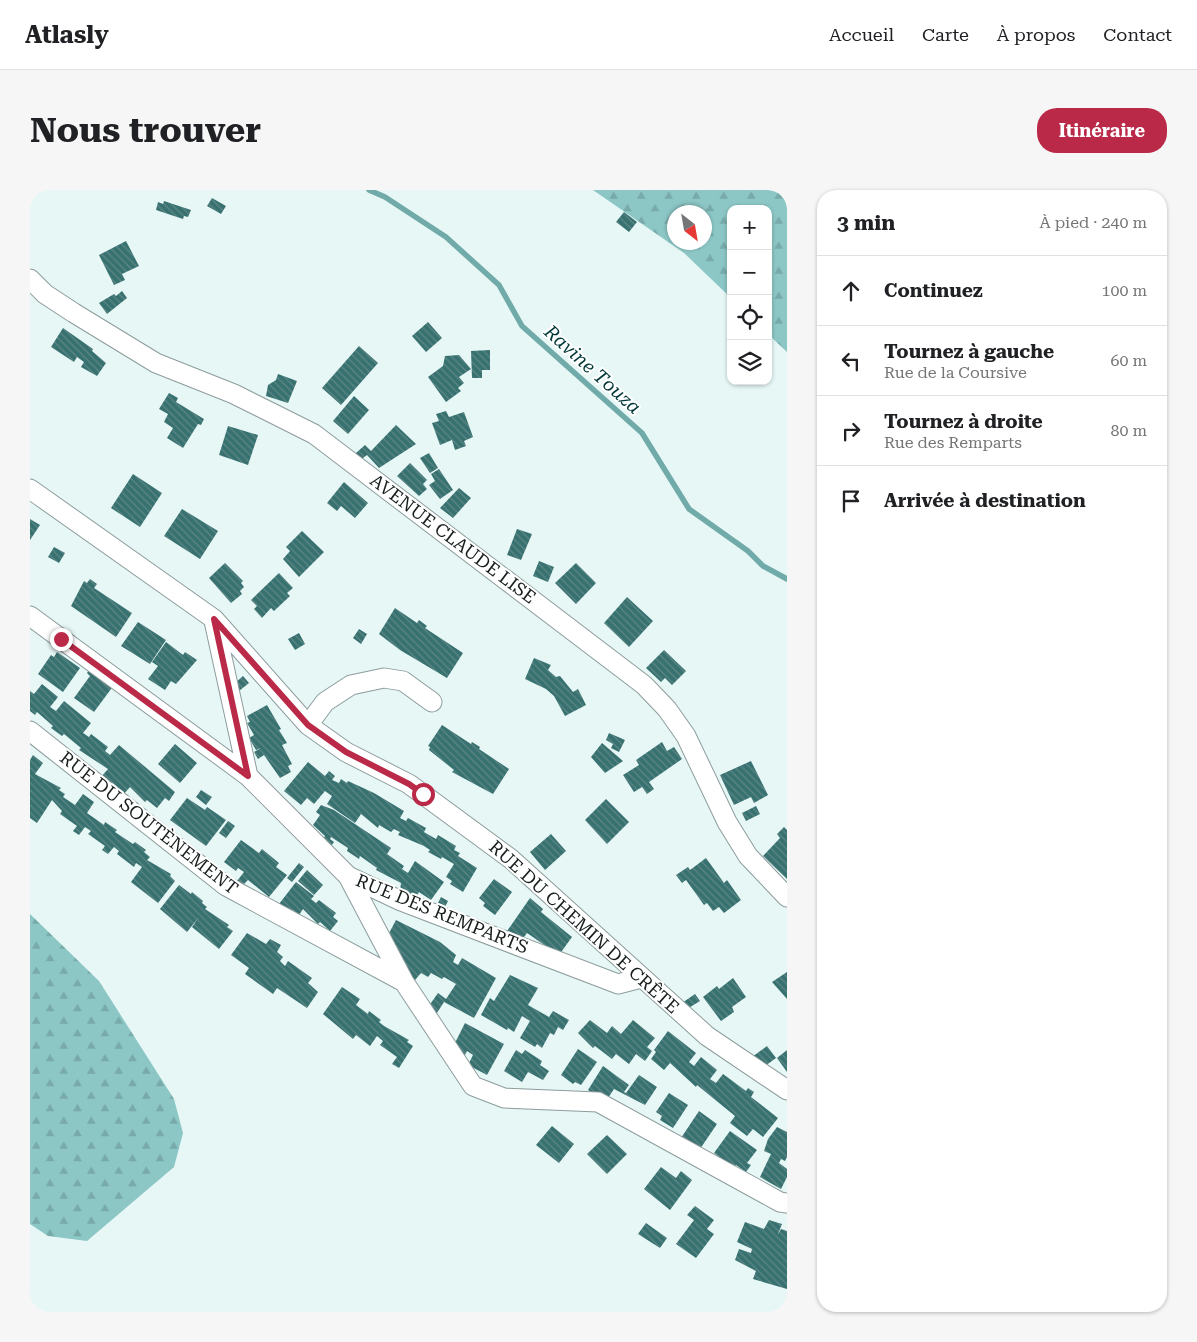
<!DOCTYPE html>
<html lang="fr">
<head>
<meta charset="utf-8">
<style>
  :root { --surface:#fff; --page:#f6f6f6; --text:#202124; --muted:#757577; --line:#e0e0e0; --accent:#ba2948 }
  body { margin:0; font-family:"Roboto Serif",serif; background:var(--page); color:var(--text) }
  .controls { position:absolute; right:15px; top:15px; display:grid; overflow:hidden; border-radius:10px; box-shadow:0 1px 4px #0004 }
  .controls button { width:45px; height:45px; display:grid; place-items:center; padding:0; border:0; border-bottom:1px solid var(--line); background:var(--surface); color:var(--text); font:25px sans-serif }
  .compass { position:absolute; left:637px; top:15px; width:45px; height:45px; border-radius:50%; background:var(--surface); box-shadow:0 1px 4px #0004; rotate:149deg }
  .stop { position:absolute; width:15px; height:15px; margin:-11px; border:4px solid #ba2948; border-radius:50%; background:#fff }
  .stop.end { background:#ba2948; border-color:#fff; box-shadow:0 1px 5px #0008 }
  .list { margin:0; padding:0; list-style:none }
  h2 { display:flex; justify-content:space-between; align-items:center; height:65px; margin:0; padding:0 20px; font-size:21px }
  h2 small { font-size:16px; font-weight:400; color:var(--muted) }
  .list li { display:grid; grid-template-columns:32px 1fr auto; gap:15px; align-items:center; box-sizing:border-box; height:70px; padding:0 20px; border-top:1px solid var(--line) }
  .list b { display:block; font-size:19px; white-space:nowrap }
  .list p { margin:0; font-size:16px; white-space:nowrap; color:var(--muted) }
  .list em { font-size:16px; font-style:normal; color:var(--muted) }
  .icon { flex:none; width:28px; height:28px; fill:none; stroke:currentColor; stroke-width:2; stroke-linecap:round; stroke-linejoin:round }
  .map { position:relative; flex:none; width:757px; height:1122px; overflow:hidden; border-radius:20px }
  header { display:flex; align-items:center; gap:30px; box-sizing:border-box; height:70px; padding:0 25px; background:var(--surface); border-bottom:1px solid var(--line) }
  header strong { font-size:24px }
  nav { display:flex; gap:28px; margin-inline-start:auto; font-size:18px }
  .intro { display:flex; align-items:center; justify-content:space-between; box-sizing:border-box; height:120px; padding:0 30px }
  h1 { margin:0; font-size:35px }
  .button { padding:12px 22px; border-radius:20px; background:var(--accent); color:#fff; font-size:18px; font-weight:700 }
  main { display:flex; gap:30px; padding:0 30px }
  aside { flex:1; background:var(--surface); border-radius:20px; box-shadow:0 1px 4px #0004 }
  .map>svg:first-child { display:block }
  .forest { fill:url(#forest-firs); fill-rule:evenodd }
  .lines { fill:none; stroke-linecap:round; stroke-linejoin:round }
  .stream { stroke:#70aaa9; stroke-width:5.5 }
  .building { fill:url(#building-back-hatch) }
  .minor-casing { stroke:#8d9c9c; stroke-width:21 }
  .minor { stroke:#fff; stroke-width:19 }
  .route { stroke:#ba2948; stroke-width:6 }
  .labels { text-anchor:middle; stroke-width:4; stroke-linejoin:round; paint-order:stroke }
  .street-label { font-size:18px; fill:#171d1d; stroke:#fff }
  .water-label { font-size:19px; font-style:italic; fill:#003838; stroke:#fff }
</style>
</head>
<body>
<header>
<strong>Atlasly</strong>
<nav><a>Accueil</a><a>Carte</a><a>À propos</a><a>Contact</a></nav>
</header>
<div class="intro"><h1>Nous trouver</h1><a class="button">Itinéraire</a></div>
<main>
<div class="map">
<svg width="757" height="1122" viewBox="0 0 757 1122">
  <defs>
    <pattern id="forest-firs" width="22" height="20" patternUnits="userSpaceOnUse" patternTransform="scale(1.25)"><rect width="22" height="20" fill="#8cc7c6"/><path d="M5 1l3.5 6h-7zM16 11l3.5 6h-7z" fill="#78aaaa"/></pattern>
    <pattern id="building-back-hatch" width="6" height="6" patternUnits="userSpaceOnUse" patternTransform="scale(1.25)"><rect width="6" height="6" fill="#377170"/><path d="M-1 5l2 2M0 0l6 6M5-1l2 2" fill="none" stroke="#5e8786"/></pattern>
  </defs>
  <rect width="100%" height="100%" fill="#e6f7f6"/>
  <path class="forest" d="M 563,0 L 757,0 L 757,162 L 738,144 L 738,19 L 701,19 L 701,108 L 654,63 ZM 644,22 L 674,22 L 674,52 L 644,52 Z
    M 0,724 L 69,791 L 144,909 L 153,943 L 144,977 L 57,1051 L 18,1046 L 0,1034 Z"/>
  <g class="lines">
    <path class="stream" d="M 339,0 L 355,7 L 416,47 L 469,95 L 492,136 L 612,243 L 659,319 L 718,361 L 733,376 L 757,389"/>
  </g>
  <path class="building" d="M 182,8 L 196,16 L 191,24 L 177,16 Z
    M 134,11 L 161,20 L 158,27 L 154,26 L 153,29 L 126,20 L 128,12 L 133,14 Z
    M 594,22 L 607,32 L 599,42 L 586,32 Z
    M 96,51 L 109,76 L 92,84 L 95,90 L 84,95 L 69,65 Z
    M 92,101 L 97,108 L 77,124 L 69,113 L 84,104 L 86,106 Z
    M 398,132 L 412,148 L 396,162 L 382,146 Z
    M 33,138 L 63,159 L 62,161 L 76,173 L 67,186 L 51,177 L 54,172 L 47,167 L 44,172 L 21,157 Z
    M 329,156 L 348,173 L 311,215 L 292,198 Z
    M 460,160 L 460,180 L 452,180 L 452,188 L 442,188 L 441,161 Z
    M 429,165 L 441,179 L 429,187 L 434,193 L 428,198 L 431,201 L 416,212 L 398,187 L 413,176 L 415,166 Z
    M 248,184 L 267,191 L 258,213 L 236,206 L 238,195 L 246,190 Z
    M 139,203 L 148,208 L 146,212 L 174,229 L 171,235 L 168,234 L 153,258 L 137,248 L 143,238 L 134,232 L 138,224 L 129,219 Z
    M 324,206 L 339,220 L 318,244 L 303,231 Z
    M 416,221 L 419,227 L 434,222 L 443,247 L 434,251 L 436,256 L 425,260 L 422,250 L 410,255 L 402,233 L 409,231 L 406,224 Z
    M 366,235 L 386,254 L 349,278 L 337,265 L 324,275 L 318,270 L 335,255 L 341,261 Z
    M 198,236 L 228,245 L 218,275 L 189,265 Z
    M 399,263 L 408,278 L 400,283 L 390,268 Z
    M 380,273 L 397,290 L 393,294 L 397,299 L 389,306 L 367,286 Z
    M 409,279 L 423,300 L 410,309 L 399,295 L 405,291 L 401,284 Z
    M 103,284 L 132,303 L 110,337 L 81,318 Z
    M 314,292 L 338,313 L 325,328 L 311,316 L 307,321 L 297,313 Z
    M 429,298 L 441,308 L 423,328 L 410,318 Z
    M 152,319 L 188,341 L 170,369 L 134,346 Z
    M 0,329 L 10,335 L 0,350 Z
    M 487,339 L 502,344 L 491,370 L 477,365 Z
    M 272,341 L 294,362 L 269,387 L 253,369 L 260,361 L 256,357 Z
    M 24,357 L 35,363 L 29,373 L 18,367 Z
    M 509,371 L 524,377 L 518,392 L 503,386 Z
    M 195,373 L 213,391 L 211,393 L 214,397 L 210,401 L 212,404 L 201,413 L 179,388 Z
    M 546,373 L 566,393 L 546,414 L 525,393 Z
    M 249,383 L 263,398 L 257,403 L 260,406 L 244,421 L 241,418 L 232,428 L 224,419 L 227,416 L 221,410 Z
    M 60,389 L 67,394 L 64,398 L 102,423 L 86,447 L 41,416 L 54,391 L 57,393 Z
    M 597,407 L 623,431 L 599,457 L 574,433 Z
    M 365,418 L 387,433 L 389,430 L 397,436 L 395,438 L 433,463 L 417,488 L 370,460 L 349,444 Z
    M 108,432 L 136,450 L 120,474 L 91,456 Z
    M 329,439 L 337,444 L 331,454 L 323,448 Z
    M 269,443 L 275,454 L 265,460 L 258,449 Z
    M 136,452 L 153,465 L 155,462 L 167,470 L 146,494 L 141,491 L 135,500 L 118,489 L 128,476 L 122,472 Z
    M 634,460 L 656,481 L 642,495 L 635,488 L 631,492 L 616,478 Z
    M 27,462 L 50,478 L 33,502 L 8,484 L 21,465 L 24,467 Z
    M 504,468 L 521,475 L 518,480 L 526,487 L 530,486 L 543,502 L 548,499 L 556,515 L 535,526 L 524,506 L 516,499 L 495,489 Z
    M 61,477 L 84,495 L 64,522 L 44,508 L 60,486 L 57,483 Z
    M 213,486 L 219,493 L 209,501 L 204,494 Z
    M 12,494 L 28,507 L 20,517 L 26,521 L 34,511 L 61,533 L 53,543 L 59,547 L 61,544 L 78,557 L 75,561 L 80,565 L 89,555 L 145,602 L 139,611 L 135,608 L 127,618 L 117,610 L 115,612 L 100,597 L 93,605 L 71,587 L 78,579 L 49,560 L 51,558 L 34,544 L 32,546 L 21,538 L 23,536 L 7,522 L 5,525 L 0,521 L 0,501 L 4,504 Z
    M 237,515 L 251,539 L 249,540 L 257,553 L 252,555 L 262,574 L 258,576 L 261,582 L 250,588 L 234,565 L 228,569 L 224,562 L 231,558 L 226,560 L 219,548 L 224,545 L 217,533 L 220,532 L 217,526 Z
    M 412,535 L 441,554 L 442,552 L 450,557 L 449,559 L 479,579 L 463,604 L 422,582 L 424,580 L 399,560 L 400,557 L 398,556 Z
    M 579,543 L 595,550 L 589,562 L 581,558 L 583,554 L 576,550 Z
    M 632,552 L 637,561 L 644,557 L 652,569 L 619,592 L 624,599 L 617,604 L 612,597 L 604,602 L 593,585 L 609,575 L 606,570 Z
    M 572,553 L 593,571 L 575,583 L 561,567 Z
    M 145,554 L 167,573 L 150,593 L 128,574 Z
    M 3,565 L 13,573 L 5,584 L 31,598 L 29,600 L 35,604 L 33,607 L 45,615 L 53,604 L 64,612 L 57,623 L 74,635 L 75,632 L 87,640 L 85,642 L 103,654 L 105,652 L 116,660 L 114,662 L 120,667 L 117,670 L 141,684 L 140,686 L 145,691 L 128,713 L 101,692 L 112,677 L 106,673 L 104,677 L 87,664 L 89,661 L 84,657 L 78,664 L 72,660 L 75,656 L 58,644 L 61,641 L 55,637 L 49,645 L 43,641 L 47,636 L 30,624 L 32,621 L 22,610 L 7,633 L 0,628 L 0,570 Z
    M 721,571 L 738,605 L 724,613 L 721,607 L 704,615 L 690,585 Z
    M 278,572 L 295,586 L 299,581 L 305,586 L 302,590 L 309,593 L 311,589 L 317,593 L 318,591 L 344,603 L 374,621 L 370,628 L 376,631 L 378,628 L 396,638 L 394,642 L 406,649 L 408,645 L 426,656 L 424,660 L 430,663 L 428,666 L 447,678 L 433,702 L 420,694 L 422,691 L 416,687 L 424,674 L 412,667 L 411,669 L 398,662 L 400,660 L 394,656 L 368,645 L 370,642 L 364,639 L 361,642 L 349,635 L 348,638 L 331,624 L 325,633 L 297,614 L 302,606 L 295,601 L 284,614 L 277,608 L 271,615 L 254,601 Z
    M 171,600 L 182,607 L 176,615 L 166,607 Z
    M 157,608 L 175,620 L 177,617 L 196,630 L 176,656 L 140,630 Z
    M 576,609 L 599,632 L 577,654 L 555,630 Z
    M 291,615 L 304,620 L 361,658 L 357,664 L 374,676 L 372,679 L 378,683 L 385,671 L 414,692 L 401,710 L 389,702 L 385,710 L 370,700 L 371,693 L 346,680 L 347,678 L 330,666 L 329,669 L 317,661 L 318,658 L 301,647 L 300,649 L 304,652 L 297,662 L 289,655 L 295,646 L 283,635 L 290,625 L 286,622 Z
    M 726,616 L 730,624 L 716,631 L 712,623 Z
    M 198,631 L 205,636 L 196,648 L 189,643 Z
    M 754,637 L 757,640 L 757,689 L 733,666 L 750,648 L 747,644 Z
    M 521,644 L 536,661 L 515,680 L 500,662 Z
    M 211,650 L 229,663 L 232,659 L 249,673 L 246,677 L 257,685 L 239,707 L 218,690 L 214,694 L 218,697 L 213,703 L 192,687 L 195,682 L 207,691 L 214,682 L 208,678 L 206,681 L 194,672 Z
    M 676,668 L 694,693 L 697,690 L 711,710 L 694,723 L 689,717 L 683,721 L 677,713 L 674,715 L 656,690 L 652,693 L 646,685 L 658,677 L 660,680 Z
    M 269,673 L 274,677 L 262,692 L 257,688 Z
    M 277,680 L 293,695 L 284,705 L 268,691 Z
    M 464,689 L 482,702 L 465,725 L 453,716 L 455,713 L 449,708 Z
    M 266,692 L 284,706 L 281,709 L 286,713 L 289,710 L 306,723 L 303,727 L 308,731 L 300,741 L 290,732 L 288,734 L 273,719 L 269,725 L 263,720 L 260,724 L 249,714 Z
    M 149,695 L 161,704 L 162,702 L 173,711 L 172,713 L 177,717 L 175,719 L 199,735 L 197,737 L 203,741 L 189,759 L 162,737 L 169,727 L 157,742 L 130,719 Z
    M 411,707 L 418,711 L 412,723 L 405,719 Z
    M 500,708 L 513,719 L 511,722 L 542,747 L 529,765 L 497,743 L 489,754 L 475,744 Z
    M 366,730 L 410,752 L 426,765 L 423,772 L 428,775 L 432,768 L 466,788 L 444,828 L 414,812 L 405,826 L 396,820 L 408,803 L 416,809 L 426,794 L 414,787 L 412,789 L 401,783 L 398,787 L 391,783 L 380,796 L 356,749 Z
    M 217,743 L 236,754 L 240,749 L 251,755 L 247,762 L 253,767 L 250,771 L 255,776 L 258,771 L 282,788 L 278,793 L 288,802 L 277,818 L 247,798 L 243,804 L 215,784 L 219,778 L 201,765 Z
    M 757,782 L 757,809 L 742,792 Z
    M 480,785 L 508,798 L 498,815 L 519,827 L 523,821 L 539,830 L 533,840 L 528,837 L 524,845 L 520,843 L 512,858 L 507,854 L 505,857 L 490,848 L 500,831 L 492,826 L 484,842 L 478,838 L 477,840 L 451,825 L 460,808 L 464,811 Z
    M 703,788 L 716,807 L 702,817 L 704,822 L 691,831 L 673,807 L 687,796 L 689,799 Z
    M 312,797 L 330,809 L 326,815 L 338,824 L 339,821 L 351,830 L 349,832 L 354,836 L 379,850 L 377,852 L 383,856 L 369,878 L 362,874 L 367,867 L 350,855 L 353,851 L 347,846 L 340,856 L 326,845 L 323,849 L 293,824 Z
    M 665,804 L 670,811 L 657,819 L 652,813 Z
    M 560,830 L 577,843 L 582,836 L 591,844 L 603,830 L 625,848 L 617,857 L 622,861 L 615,871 L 606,864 L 599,874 L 586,864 L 582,869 L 565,856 L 563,858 L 548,843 Z
    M 435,833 L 474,854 L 457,885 L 438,875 L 443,865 L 437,861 L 435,865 L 422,859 Z
    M 638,841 L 666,863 L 659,872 L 664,876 L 671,867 L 687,880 L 680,889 L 686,893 L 693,884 L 716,901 L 718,898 L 724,902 L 721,907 L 748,928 L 733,947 L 723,939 L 717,946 L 700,933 L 705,926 L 667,895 L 666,897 L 640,873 L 634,880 L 621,869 L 626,862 L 624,860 Z
    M 737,856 L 746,868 L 731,879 L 722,867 Z
    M 548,859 L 567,872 L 551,895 L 545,892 L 543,894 L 531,885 Z
    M 486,860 L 492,864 L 495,860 L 512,871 L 510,875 L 519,881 L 513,890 L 498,882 L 492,892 L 474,881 Z
    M 757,860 L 757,882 L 747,868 Z
    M 573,876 L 599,895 L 594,902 L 596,903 L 609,885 L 627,897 L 615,915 L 584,899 L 576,911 L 558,900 Z
    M 639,903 L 658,915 L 643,938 L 630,930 L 632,926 L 626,922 Z
    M 669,921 L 687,934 L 670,959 L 647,954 Z
    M 522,936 L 544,954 L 529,973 L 506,955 Z
    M 747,937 L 757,942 L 757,967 L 755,971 L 751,969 L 749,973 L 757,979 L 757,987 L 751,999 L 730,987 L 741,964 L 734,961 L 738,949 Z
    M 700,941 L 727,960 L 717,973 L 721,975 L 716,982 L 706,975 L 704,978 L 684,963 Z
    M 577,945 L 597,964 L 577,984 L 557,964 Z
    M 631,977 L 646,988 L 651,981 L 662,990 L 640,1020 L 614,999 Z
    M 665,1016 L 684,1030 L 677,1039 L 684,1044 L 666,1068 L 646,1054 L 664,1030 L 657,1025 Z
    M 739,1030 L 752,1034 L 748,1044 L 751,1039 L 757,1041 L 757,1099 L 723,1089 L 726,1081 L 705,1070 L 709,1059 L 721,1063 L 722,1059 L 707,1052 L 715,1032 L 734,1039 Z
    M 616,1033 L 637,1048 L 630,1058 L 608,1044 Z"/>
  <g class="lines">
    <g class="minor-casing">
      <path id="minor" d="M 0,89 L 15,104 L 44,123 L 126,173 L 204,204 L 284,244 L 614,495 L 637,519 L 656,546 L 697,632 L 718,666 L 757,707
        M 0,299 L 184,429 L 278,535 L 316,562 L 379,594 L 481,669 L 677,846 L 757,900
        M 0,426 L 218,586 L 318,686 L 371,711 L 588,794 L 611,788
        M 184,431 L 218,586
        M 278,535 L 295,512 L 321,495 L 354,488 L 373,491 L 402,512
        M 0,541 L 196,696 L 374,792
        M 318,686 L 374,792 L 443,896 L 474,908 L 568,912 L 750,1012 L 757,1013"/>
    </g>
    <use href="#minor" class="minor"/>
  </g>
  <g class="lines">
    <path class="route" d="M 31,449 L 218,586 L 184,429 L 278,535 L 316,562 L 379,594 L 393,604"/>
  </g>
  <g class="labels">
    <g class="street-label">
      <text transform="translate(423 349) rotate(37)" y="6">AVENUE CLAUDE LISE</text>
      <text transform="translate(119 633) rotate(38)" y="6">RUE DU SOUTÈNEMENT</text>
      <text transform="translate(412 724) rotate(22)" y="6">RUE DES REMPARTS</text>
      <text transform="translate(554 737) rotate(42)" y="6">RUE DU CHEMIN DE CRÊTE</text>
    </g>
    <g class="water-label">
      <text transform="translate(563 179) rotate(42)" y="7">Ravine Touza</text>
    </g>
  </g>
</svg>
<div class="controls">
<button>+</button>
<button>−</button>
<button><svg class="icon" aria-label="locate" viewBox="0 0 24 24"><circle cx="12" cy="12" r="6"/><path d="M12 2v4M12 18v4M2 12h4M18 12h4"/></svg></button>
<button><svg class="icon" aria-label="layers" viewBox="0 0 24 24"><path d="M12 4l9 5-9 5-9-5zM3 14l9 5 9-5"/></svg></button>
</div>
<svg class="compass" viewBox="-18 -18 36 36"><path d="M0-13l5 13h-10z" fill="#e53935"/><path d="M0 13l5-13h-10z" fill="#757577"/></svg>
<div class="stop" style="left:393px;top:604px"></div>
<div class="stop end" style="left:31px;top:449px"></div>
</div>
<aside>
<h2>3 min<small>À pied · 240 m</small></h2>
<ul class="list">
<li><svg class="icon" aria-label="ahead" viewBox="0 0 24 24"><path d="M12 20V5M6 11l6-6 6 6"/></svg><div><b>Continuez</b></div><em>100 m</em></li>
<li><svg class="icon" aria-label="left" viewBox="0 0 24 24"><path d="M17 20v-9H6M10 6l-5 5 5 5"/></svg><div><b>Tournez à gauche</b><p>Rue de la Coursive</p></div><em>60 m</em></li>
<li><svg class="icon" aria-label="right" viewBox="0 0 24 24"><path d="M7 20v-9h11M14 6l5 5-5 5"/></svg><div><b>Tournez à droite</b><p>Rue des Remparts</p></div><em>80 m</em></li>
<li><svg class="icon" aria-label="arrive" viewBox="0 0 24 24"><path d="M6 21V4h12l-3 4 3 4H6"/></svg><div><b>Arrivée à destination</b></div></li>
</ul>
</aside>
</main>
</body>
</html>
